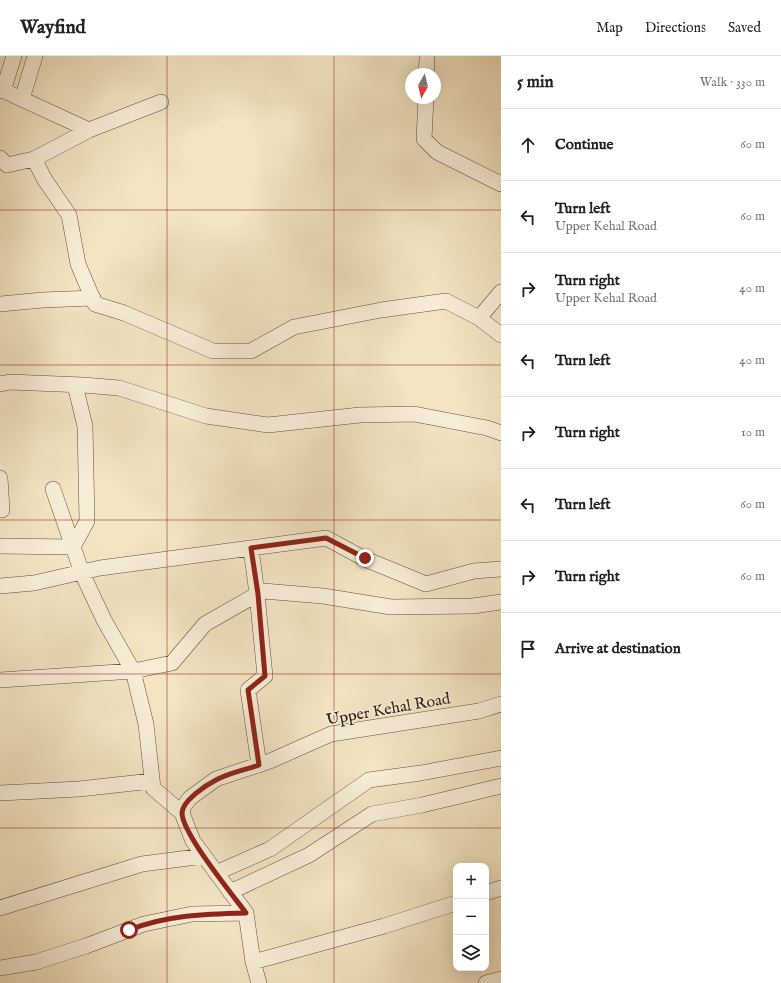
<!DOCTYPE html>
<html lang="en">
<head>
<meta charset="utf-8">
<style>
  :root { --surface:#fff; --page:#f2f2f2; --text:#222; --muted:#767676; --line:#e0e0e0 }
  body { margin:0; font-family:"IM FELL English",serif; background:var(--page); color:var(--text) }
  .controls { position:absolute; right:12px; bottom:12px; display:grid; overflow:hidden; border-radius:8px; box-shadow:0 4px 16px #0002 }
  .controls button { width:36px; height:36px; display:grid; place-items:center; padding:0; border:0; border-bottom:1px solid var(--line); background:var(--surface); color:var(--text); font:20px sans-serif }
  .compass { position:absolute; left:405px; top:12px; width:36px; height:36px; border-radius:50%; background:var(--surface); box-shadow:0 4px 16px #0002; rotate:188deg }
  .stop { position:absolute; width:12px; height:12px; margin:-9px; border:3px solid #8f2418; border-radius:50%; background:#fff }
  .stop.end { background:#8f2418; border-color:#fff; box-shadow:0 1px 4px #0008 }
  .list { margin:0; padding:0; list-style:none }
  h2 { display:flex; justify-content:space-between; align-items:center; height:52px; margin:0; padding:0 16px; font-size:17px }
  h2 small { font-size:13px; font-weight:400; color:var(--muted) }
  .list li { display:grid; grid-template-columns:26px 1fr auto; gap:12px; align-items:center; box-sizing:border-box; height:72px; padding:0 16px; border-top:1px solid var(--line) }
  .list b { display:block; font-size:15px; white-space:nowrap }
  .list p { margin:0; font-size:13px; white-space:nowrap; color:var(--muted) }
  .list em { font-size:13px; font-style:normal; color:var(--muted) }
  .icon { flex:none; width:22px; height:22px; fill:none; stroke:currentColor; stroke-width:2; stroke-linecap:round; stroke-linejoin:round }
  .map { position:relative; flex:none; width:501px; height:927px; overflow:hidden }
  header { display:flex; align-items:center; gap:24px; box-sizing:border-box; height:56px; padding:0 20px; background:var(--surface); border-bottom:1px solid var(--line) }
  header strong { font-size:19px }
  nav { display:flex; gap:22px; margin-inline-start:auto; font-size:14px }
  main { display:flex }
  aside { flex:1; background:var(--surface) }
  .map>svg:first-child { display:block }
  .lines { fill:none; stroke-linecap:round; stroke-linejoin:round }
  .minor-casing { stroke:#5d5042; stroke-width:16 }
  .minor { stroke:#f7edd7; stroke-width:15 }
  .route { stroke:#8f2418; stroke-width:5 }
  .grid { fill:none; stroke:#8f2418; stroke-width:1; stroke-opacity:0.55 }
  .labels { text-anchor:middle; stroke-width:3; stroke-linejoin:round; paint-order:stroke }
  .street-label { font-size:16px; fill:#2b1f18; stroke:#f7edd7 }
</style>
</head>
<body>
<header>
<strong>Wayfind</strong>
<nav><a>Map</a><a>Directions</a><a>Saved</a></nav>
</header>
<main>
<div class="map">
<svg width="501" height="927" viewBox="0 0 501 927">
  <rect width="100%" height="100%" fill="#f3e4c2"/>
  <filter id="stains"><feTurbulence type="fractalNoise" baseFrequency=".005" numOctaves="4"/><feColorMatrix values="0 0 0 0 .2 0 0 0 0 .09 0 0 0 0 .02 0 0 0 .5 -.17"/></filter>
  <radialGradient id="worn" r=".72"><stop offset=".6" stop-color="#630" stop-opacity="0"/><stop offset="1" stop-color="#630" stop-opacity=".3"/></radialGradient>
  <g class="lines">
    <g class="minor-casing">
      <path id="minor" d="M 426,18 L 427,4
        M 0,33 L 89,74
        M 3,35 L 14,0
        M 426,42 L 424,83 L 437,96 L 501,128
        M 22,43 L 35,0
        M 0,102 L 7,109 L 34,103 L 45,124 L 69,159 L 78,208 L 95,248 L 124,257 L 213,295 L 251,295 L 294,271 L 381,254 L 446,245 L 479,262 L 501,236
        M 34,103 L 89,74 L 161,46
        M 0,248 L 43,244 L 93,242
        M 479,262 L 501,279
        M 0,328 L 10,326 L 83,329 L 119,332 L 206,360 L 268,369 L 360,359 L 414,358 L 487,372 L 501,377
        M 0,422 L 2,454 L 0,454
        M 0,490 L 73,491 L 87,465 L 85,370 L 75,329
        M 251,492 L 326,482 L 365,503 L 426,528 L 474,515 L 501,513
        M 0,530 L 34,527 L 100,512 L 251,492 L 257,538 L 265,620 L 248,634 L 259,709
        M 0,624 L 133,615 L 104,564 L 82,517 L 53,433
        M 0,737 L 79,733 L 152,725
        M 182,757 L 153,732 L 146,668 L 133,615 L 172,607 L 205,568 L 263,535 L 323,540 L 391,551 L 473,550 L 501,546
        M 216,817 L 270,793 L 369,724 L 421,717 L 501,702
        M 230,836 L 309,799 L 372,758 L 422,749 L 501,730
        M 486,837 L 501,832
        M 0,852 L 142,808 L 204,800
        M 253,906 L 384,870 L 456,847
        M 0,912 L 36,906 L 86,890 L 144,868 L 192,858 L 246,857
        M 259,927 L 253,906 L 246,857 L 193,785 L 182,757 L 184,750 L 190,742 L 216,723 L 270,705 L 331,678 L 479,655 L 501,648
        M 486,927 L 501,923"/>
    </g>
    <use href="#minor" class="minor"/>
  </g>
  <g class="lines">
    <path class="route" d="M 129,874 C 167,859 205,858 246,857 C 232,838 182,777 182,757 C 182,745 206,729 216,724 C 229,717 245,714 259,709 L 248,634 L 265,620 L 258,538 L 251,492 L 326,482 L 365,502"/>
  </g>
  <path class="grid" d="M 167,0 L 167,927M 334,0 L 334,927M 0,154 L 501,154M 0,309 L 501,309M 0,464 L 501,464M 0,618 L 501,618M 0,772 L 501,772"/>
  <g class="labels">
    <g class="street-label">
      <text transform="translate(388 652) rotate(-10)" y="6">Upper Kehal Road</text>
    </g>
  </g>
  <rect width="100%" height="100%" filter="url(#stains)"/>
  <rect width="100%" height="100%" fill="url(#worn)"/>
</svg>
<div class="controls">
<button>+</button>
<button>−</button>
<button><svg class="icon" aria-label="layers" viewBox="0 0 24 24"><path d="M12 4l9 5-9 5-9-5zM3 14l9 5 9-5"/></svg></button>
</div>
<svg class="compass" viewBox="-18 -18 36 36"><path d="M0-13l5 13h-10z" fill="#e53935"/><path d="M0 13l5-13h-10z" fill="#767676"/></svg>
<div class="stop" style="left:129px;top:874px"></div>
<div class="stop end" style="left:365px;top:502px"></div>
</div>
<aside>
<h2>5 min<small>Walk · 330 m</small></h2>
<ul class="list">
<li><svg class="icon" aria-label="ahead" viewBox="0 0 24 24"><path d="M12 20V5M6 11l6-6 6 6"/></svg><div><b>Continue</b></div><em>60 m</em></li>
<li><svg class="icon" aria-label="left" viewBox="0 0 24 24"><path d="M17 20v-9H6M10 6l-5 5 5 5"/></svg><div><b>Turn left</b><p>Upper Kehal Road</p></div><em>60 m</em></li>
<li><svg class="icon" aria-label="right" viewBox="0 0 24 24"><path d="M7 20v-9h11M14 6l5 5-5 5"/></svg><div><b>Turn right</b><p>Upper Kehal Road</p></div><em>40 m</em></li>
<li><svg class="icon" aria-label="left" viewBox="0 0 24 24"><path d="M17 20v-9H6M10 6l-5 5 5 5"/></svg><div><b>Turn left</b></div><em>40 m</em></li>
<li><svg class="icon" aria-label="right" viewBox="0 0 24 24"><path d="M7 20v-9h11M14 6l5 5-5 5"/></svg><div><b>Turn right</b></div><em>10 m</em></li>
<li><svg class="icon" aria-label="left" viewBox="0 0 24 24"><path d="M17 20v-9H6M10 6l-5 5 5 5"/></svg><div><b>Turn left</b></div><em>60 m</em></li>
<li><svg class="icon" aria-label="right" viewBox="0 0 24 24"><path d="M7 20v-9h11M14 6l5 5-5 5"/></svg><div><b>Turn right</b></div><em>60 m</em></li>
<li><svg class="icon" aria-label="arrive" viewBox="0 0 24 24"><path d="M6 21V4h12l-3 4 3 4H6"/></svg><div><b>Arrive at destination</b></div></li>
</ul>
</aside>
</main>
</body>
</html>
